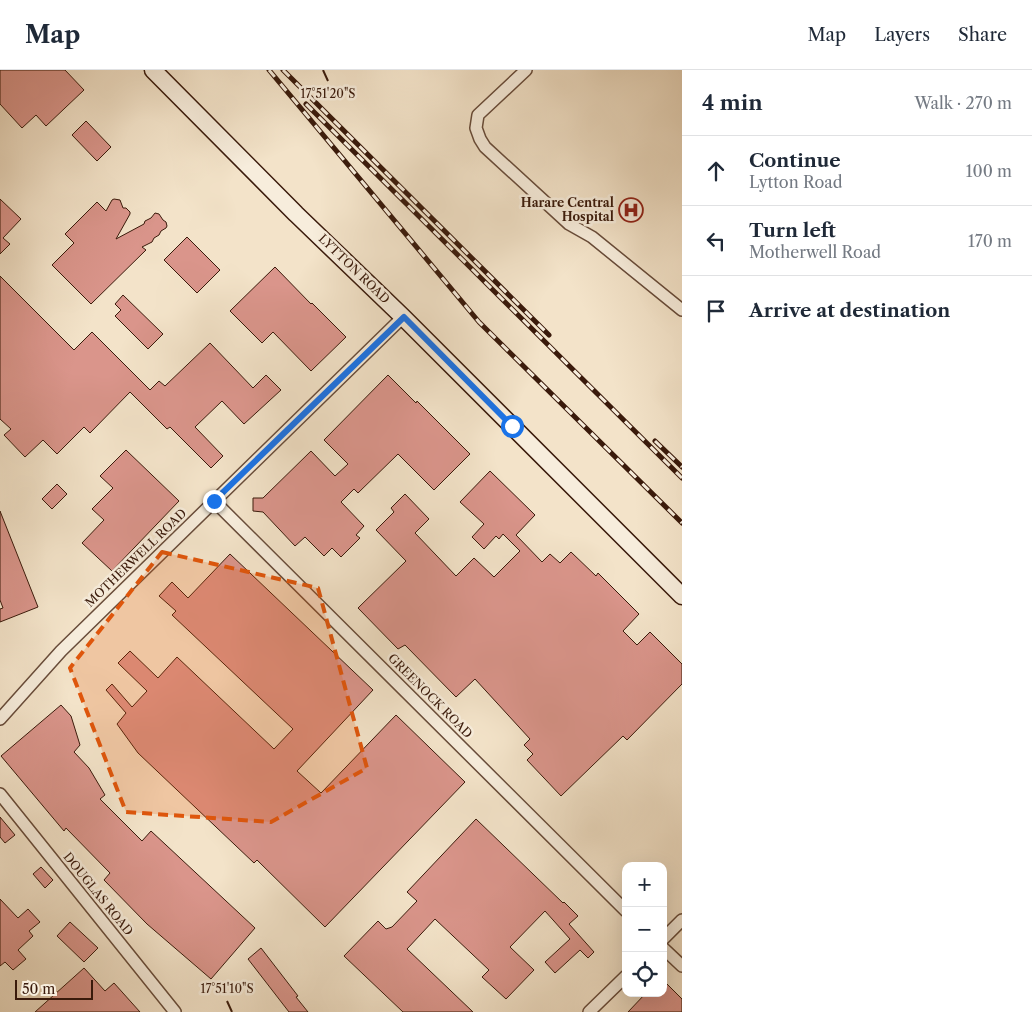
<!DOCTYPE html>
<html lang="en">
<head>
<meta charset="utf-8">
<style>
  :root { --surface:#fff; --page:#f2f2f3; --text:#1f2937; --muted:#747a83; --line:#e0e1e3 }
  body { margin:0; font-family:"Libre Caslon Text",serif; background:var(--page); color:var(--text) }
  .controls { position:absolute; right:15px; bottom:15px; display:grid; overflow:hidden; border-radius:10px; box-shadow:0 5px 20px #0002 }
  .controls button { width:45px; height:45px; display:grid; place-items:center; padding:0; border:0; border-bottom:1px solid var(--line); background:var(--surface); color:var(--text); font:25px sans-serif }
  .scale { position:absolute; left:15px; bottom:12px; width:78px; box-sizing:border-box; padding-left:5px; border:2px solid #3a1a0b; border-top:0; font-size:14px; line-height:18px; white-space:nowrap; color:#3a1a0b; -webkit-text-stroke:4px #f7eddc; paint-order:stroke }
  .stop { position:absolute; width:15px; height:15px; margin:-11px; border:4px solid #1a73e8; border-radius:50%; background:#fff }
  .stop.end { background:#1a73e8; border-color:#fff; box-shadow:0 1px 5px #0008 }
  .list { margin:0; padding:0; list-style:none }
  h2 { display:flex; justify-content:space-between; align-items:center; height:65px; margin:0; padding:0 20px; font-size:21px }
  h2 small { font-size:16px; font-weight:400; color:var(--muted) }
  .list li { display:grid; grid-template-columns:32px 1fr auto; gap:15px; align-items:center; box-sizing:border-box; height:70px; padding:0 20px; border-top:1px solid var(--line) }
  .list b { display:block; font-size:19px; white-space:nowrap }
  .list p { margin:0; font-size:16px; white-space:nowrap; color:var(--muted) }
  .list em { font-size:16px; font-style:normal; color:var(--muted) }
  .icon { flex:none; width:28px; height:28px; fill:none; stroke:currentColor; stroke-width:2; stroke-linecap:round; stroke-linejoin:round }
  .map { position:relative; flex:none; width:682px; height:942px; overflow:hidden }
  header { display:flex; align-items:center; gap:30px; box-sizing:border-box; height:70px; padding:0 25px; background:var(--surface); border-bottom:1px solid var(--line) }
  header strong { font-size:24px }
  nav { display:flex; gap:28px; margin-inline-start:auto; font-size:18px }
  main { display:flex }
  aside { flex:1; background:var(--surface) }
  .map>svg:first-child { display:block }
  .building { fill:#da958b; stroke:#3a1a0b }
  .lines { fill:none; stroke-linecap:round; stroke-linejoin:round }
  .street-casing { stroke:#684c3a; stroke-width:14 }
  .secondary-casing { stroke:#3a1a0b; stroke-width:19 }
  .street { stroke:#f7eddc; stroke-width:11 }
  .secondary { stroke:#f7eddc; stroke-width:16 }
  .rail-casing { stroke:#3a1a0b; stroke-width:5 }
  .rail { stroke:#f7eddc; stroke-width:3; stroke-dasharray:9; stroke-linecap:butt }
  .route { stroke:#1a73e8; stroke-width:6 }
  .marked { fill:#df560c; fill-opacity:0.2; stroke:#df560c; stroke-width:4; stroke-dasharray:10 6; stroke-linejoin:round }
  .ticks { fill:none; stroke:#3a1a0b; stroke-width:2 }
  .labels { text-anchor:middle; stroke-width:5; stroke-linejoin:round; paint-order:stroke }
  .poi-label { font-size:12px; font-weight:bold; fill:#3a1a0b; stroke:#f7eddc; text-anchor:end }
  .street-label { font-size:12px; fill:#3a1a0b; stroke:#f7eddc }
  .ticks-label { font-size:12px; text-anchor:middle; fill:#3a1a0b; stroke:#f7eddc; stroke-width:5; stroke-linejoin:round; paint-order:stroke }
</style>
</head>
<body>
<header>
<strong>Map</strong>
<nav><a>Map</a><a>Layers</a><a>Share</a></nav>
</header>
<main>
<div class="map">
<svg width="682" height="942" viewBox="0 0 682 942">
  <rect width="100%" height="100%" fill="#f3e3c9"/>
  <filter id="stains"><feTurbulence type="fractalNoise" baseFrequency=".004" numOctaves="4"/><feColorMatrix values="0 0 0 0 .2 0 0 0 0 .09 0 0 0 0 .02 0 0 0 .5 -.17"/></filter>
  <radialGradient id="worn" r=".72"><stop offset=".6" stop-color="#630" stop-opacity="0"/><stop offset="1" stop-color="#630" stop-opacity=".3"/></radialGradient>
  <path class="building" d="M 0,0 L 65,0 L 84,20 L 46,56 L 36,45 L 22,58 L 0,34 Z
    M 86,51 L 111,77 L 97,91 L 72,65 Z
    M 0,129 L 21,149 L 3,168 L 10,174 L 0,184 Z
    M 114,129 L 120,130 L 123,138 L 126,138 L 130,142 L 130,144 L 116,169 L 144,154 L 145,151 L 151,148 L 155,143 L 159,144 L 163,150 L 166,152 L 167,156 L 166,158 L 161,161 L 159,165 L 154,168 L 152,172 L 142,177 L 146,180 L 91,234 L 52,195 L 74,173 L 65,164 L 97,132 L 106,141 L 112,130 Z
    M 187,167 L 220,200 L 197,223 L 164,190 Z
    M 275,197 L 311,234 L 312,233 L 346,267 L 311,301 L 273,262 L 262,273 L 230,241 Z
    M 0,206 L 74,280 L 92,262 L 150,320 L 159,311 L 165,316 L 210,273 L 253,318 L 266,305 L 281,320 L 244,354 L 222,331 L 195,357 L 223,386 L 211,398 L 170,357 L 167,359 L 130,322 L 90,363 L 84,357 L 57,384 L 43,370 L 25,387 L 4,365 L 11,359 L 0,349 Z
    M 123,225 L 163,264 L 148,279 L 115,246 L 121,240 L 115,234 Z
    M 388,305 L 416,333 L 417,331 L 470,384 L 434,420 L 398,384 L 358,423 L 354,419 L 341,432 L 364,456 L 356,465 L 360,468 L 341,487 L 332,478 L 324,486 L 305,467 L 295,476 L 263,442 L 253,441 L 253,428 L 263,428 L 311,381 L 335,406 L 348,394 L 324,370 Z
    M 126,380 L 179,431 L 112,501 L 82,473 L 104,450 L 92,439 L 113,418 L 100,406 Z
    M 490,401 L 535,445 L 516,465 L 542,492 L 550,484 L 560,493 L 571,482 L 596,506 L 598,503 L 639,544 L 623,561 L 637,575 L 650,562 L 682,594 L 682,614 L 627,670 L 623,666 L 561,726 L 527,690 L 533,684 L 524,675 L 530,669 L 475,609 L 456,627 L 405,575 L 398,579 L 358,538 L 406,491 L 376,460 L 394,442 L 391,438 L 405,424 L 429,449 L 415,463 L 456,506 L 474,488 L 494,507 L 520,481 L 503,464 L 499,469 L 496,466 L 484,479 L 472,467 L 484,454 L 460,432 Z
    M 57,414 L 67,424 L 52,439 L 42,429 Z
    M 0,441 L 38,537 L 0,552 L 0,539 L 3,538 L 0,530 Z
    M 230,484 L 373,620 L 297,701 L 321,723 L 396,645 L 465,712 L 325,857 L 257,790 L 254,793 L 138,683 L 117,654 L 126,643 L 106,620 L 112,614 L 132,637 L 147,621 L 118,593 L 130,581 L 158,608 L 177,587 L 274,679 L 293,659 L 172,545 L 176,541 L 159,526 L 172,512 L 188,528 Z
    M 61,635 L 71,646 L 80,675 L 74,682 L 89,698 L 105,725 L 100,729 L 142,771 L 151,761 L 255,858 L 211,909 L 147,854 L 104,810 L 110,803 L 66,758 L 64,761 L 1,686 Z
    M 0,747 L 15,765 L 5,773 L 0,767 Z
    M 476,749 L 563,833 L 564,832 L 578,846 L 569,854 L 594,882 L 588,888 L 580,880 L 555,903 L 545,892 L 570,869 L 545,841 L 510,877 L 534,900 L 506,929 L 482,907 L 489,900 L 435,849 L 407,879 L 473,942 L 403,942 L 344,886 L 378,851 L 386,859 L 392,857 L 417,831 L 407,822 Z
    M 41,797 L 53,810 L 45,818 L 33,804 Z
    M 0,829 L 18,848 L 28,839 L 40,852 L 29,861 L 33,866 L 18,880 L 26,889 L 13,900 L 5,892 L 0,896 Z
    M 70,852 L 98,878 L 84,892 L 57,866 Z
    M 261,878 L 298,926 L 296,927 L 308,942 L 289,942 L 248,889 Z
    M 84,898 L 105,921 L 114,913 L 140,942 L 35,942 Z
    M 663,910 L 682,929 L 682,942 L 628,942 L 646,923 L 663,923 Z"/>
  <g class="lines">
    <g class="street-casing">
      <path id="street" d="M 526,0 L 478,45 L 476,58 L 480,69 L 485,77 L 569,154 L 592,167 L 682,240
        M 214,431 L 626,841
        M 0,649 L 61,581 L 403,247
        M 0,724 L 175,942
        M 663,869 L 682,850
        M 663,878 L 682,896
        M 589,942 L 626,906"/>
    </g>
    <g class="secondary-casing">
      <path id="secondary" d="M 153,0 L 296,144 L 403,247 L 682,526"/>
    </g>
    <use href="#street" class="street"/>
    <use href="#secondary" class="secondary"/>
    <g class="rail-casing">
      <path id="rail" d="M 269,0 L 479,252 L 682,453
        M 283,0 L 549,265
        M 306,34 L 682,408
        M 655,371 L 682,397"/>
    </g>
    <use href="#rail" class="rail"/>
  </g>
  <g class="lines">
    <path class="route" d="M 214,431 L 404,247 L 512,356"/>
  </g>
  <path class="marked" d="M 162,482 L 318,518 L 367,698 L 271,752 L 126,742 L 70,598 Z"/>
  <path class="ticks" d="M 323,0 L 328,11M 227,931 L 232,942"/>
  <defs>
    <g id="hospital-ring" transform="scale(1.25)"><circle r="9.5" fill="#f7eddc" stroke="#8f2418" stroke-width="1.5"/><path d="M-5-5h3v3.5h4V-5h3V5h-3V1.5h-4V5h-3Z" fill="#8f2418"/></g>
  </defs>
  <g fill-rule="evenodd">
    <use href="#hospital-ring" x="631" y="140"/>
  </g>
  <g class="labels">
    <g class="poi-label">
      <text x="614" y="137">Harare Central<tspan x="614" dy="14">Hospital</tspan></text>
    </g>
    <g class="street-label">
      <text transform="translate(354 199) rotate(44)" y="4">LYTTON ROAD</text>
      <text transform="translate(136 488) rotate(-44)" y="4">MOTHERWELL ROAD</text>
      <text transform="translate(430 626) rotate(45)" y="4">GREENOCK ROAD</text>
      <text transform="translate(98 824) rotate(51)" y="4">DOUGLAS ROAD</text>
    </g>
  </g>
  <g class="ticks-label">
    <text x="328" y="28">17°51'20"S</text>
    <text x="227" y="923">17°51'10"S</text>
  </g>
  <rect width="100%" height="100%" filter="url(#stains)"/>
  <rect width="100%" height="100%" fill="url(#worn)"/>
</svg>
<div class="controls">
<button>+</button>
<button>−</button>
<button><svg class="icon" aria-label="locate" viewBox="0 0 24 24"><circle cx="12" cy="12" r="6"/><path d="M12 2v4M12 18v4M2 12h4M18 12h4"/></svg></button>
</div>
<div class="scale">50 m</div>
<div class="stop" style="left:512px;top:356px"></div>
<div class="stop end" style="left:214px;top:431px"></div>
</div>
<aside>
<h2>4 min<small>Walk · 270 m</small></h2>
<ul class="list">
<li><svg class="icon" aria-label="ahead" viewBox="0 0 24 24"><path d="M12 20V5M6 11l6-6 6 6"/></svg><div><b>Continue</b><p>Lytton Road</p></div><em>100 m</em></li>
<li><svg class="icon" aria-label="left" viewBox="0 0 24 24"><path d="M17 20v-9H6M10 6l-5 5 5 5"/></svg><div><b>Turn left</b><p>Motherwell Road</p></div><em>170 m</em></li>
<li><svg class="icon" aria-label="arrive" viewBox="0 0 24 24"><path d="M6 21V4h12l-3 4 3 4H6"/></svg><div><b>Arrive at destination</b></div></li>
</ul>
</aside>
</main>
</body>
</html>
